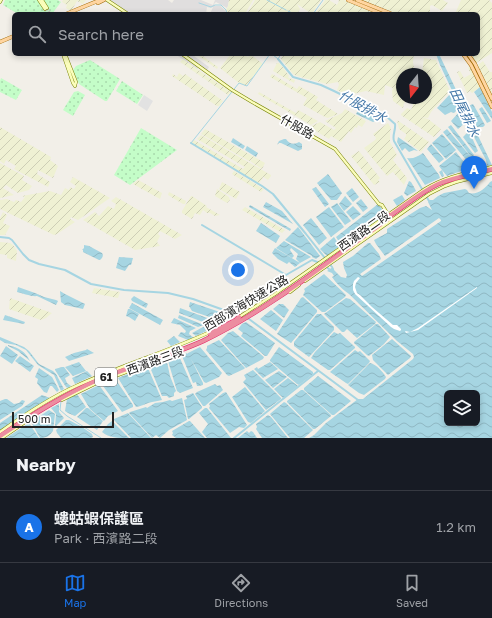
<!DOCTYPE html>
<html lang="en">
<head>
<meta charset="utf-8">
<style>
  :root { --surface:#171b24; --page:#20242c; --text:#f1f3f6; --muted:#9ea1a6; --line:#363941; --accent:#1a73e8 }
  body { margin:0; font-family:"Golos Text","Noto Sans TC",sans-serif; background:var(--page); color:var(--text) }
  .controls { position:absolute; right:12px; bottom:12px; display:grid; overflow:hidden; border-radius:6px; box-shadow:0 2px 6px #0003 }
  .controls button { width:36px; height:36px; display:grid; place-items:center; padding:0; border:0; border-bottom:1px solid var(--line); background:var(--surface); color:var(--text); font:20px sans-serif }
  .compass { position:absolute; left:396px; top:68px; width:36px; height:36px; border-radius:50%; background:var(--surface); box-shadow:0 2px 6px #0003; rotate:197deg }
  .scale { position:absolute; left:12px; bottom:10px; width:102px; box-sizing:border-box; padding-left:4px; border:2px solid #222; border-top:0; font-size:11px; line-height:14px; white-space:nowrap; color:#222; -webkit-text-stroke:3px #fff; paint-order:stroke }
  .you { position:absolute; left:238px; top:270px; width:14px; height:14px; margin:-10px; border:3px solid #fff; border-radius:50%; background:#1a73e8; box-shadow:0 0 0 6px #1a73e833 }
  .badge { display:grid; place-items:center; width:26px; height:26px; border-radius:50%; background:var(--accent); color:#fff; font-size:13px; font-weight:700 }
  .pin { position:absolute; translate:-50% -33px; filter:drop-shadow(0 1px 2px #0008) }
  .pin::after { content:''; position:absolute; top:21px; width:14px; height:12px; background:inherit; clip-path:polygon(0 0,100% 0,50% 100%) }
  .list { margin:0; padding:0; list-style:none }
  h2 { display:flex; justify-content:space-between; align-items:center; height:52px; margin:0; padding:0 16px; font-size:17px }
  h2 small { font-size:13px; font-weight:400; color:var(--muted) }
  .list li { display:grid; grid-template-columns:26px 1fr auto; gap:12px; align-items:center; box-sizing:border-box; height:72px; padding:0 16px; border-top:1px solid var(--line) }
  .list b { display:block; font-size:15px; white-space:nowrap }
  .list p { margin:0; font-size:13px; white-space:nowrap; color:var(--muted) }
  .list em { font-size:13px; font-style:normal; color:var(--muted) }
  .icon { flex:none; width:22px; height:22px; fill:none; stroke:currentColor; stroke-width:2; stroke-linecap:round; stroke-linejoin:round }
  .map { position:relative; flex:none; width:492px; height:438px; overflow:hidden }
  .search { position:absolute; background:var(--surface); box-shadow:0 2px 6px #0003; left:12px; right:12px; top:12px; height:44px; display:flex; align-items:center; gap:10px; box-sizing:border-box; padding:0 14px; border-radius:6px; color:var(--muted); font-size:15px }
  .sheet { height:124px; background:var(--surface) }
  nav { display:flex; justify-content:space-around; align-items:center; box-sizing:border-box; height:56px; border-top:1px solid var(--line); background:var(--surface); font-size:11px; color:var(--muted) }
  nav a { display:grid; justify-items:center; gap:2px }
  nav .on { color:var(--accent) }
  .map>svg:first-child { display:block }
  .residential { fill:#e0dede }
  .farmland { fill:url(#farmland-furrows) }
  .park { fill:url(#park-dots) }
  .parking { fill:#e2e2e2 }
  .water { fill:url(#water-waves); fill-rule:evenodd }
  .pier { fill:#fff }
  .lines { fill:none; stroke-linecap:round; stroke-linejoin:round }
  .stream { stroke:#a6d5e2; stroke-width:1 }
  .canal { stroke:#a6d5e2; stroke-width:2 }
  .secondary-tunnel { stroke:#c8c6c0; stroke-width:2.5; stroke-dasharray:2.5 1; stroke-linecap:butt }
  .secondary-casing { stroke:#758100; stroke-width:3.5 }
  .primary-casing { stroke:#9f6800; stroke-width:4 }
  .highway-casing { stroke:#e52066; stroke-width:5 }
  .secondary { stroke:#fbfdbb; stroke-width:2.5 }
  .primary { stroke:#ffd5a0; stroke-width:3 }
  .highway { stroke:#ec8da0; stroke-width:4 }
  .highway-bridge-casing { stroke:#e52066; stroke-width:5; stroke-linecap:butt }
  .highway-bridge { stroke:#ec8da0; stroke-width:4 }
  .labels { text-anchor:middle; stroke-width:3.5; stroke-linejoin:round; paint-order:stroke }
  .shield { fill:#fff; stroke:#646464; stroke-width:1 }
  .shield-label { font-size:11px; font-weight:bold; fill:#222 }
  .street-label { font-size:12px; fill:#222; stroke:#fff }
  .water-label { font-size:13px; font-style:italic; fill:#4276a7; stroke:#fff }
</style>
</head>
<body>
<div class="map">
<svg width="492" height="438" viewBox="0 0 492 438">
  <defs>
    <pattern id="farmland-furrows" width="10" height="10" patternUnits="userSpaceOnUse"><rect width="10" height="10" fill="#eff1d3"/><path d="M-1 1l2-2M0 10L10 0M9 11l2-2" fill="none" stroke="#cdceb5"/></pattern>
    <pattern id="park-dots" width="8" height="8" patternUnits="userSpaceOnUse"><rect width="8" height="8" fill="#c4fdc8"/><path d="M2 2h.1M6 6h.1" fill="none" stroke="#a8d9ac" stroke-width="1.8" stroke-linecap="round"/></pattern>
    <pattern id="water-waves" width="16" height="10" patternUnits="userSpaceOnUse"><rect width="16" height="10" fill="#a6d5e2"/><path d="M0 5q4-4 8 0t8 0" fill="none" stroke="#8fb7c2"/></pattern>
  </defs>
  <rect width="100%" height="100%" fill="#f2efe8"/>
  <path class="residential" d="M 109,0 L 168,0 L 172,3 L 174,0 L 201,0 L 213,5 L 215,0 L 229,0 L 228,6 L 227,8 L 216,2 L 214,4 L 215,6 L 221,6 L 226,12 L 227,14 L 210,14 L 213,7 L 210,8 L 207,7 L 206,14 L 131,14 Z
    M 175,54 L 195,54 L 194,56 L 209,67 L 206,72 L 199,67 L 197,69 Z"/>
  <path class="farmland" d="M 63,0 L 86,0 L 83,4 L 77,1 L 71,11 L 66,8 L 67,5 L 62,2 Z
    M 229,0 L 253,0 L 245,14 L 228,14 L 226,10 L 228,6 Z
    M 255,0 L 321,0 L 312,14 L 297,4 L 300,9 L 297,14 L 247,14 Z
    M 325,0 L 329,0 L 337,5 L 339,1 L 338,0 L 344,0 L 379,14 L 315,14 Z
    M 363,0 L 443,0 L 448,3 L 442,11 L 432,5 L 430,6 L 430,14 L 398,14 Z
    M 461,0 L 489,0 L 492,3 L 492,53 L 476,63 L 471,54 L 478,54 L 478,14 L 455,14 Z
    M 196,54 L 200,54 L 218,67 L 217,69 Z
    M 231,54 L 235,54 L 238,56 L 240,54 L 243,54 L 248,57 L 250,54 L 263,64 L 246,86 L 239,83 L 220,68 Z
    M 283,54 L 414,54 L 413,62 L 415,74 L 402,74 L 402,98 L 426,98 L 426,74 L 422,74 L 424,58 L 436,60 L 450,91 L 431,112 L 428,118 L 421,117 L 428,119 L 441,129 L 434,137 L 401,115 L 401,114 L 407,108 L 411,110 L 413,105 L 411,102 L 408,100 L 404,103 L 403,108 L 393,101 L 392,91 L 393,88 L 385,85 L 384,95 L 366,91 L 348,95 L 337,90 L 339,85 L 338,82 L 327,84 L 297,76 L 293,74 L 281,59 Z
    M 183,59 L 197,69 L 231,92 L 228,95 L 180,62 Z
    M 483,61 L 490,72 L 492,72 L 492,95 L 478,65 Z
    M 277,63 L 279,63 L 282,66 L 289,76 L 288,77 L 289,78 L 295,80 L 294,83 L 273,71 Z
    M 469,67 L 471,68 L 480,87 L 472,93 L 470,91 L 467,93 L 457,72 L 460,71 L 464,78 L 471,74 L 468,68 Z
    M 179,73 L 183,76 L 185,74 L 223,101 L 219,106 L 217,106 L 172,76 L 173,74 L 177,77 Z
    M 272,74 L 297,89 L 299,86 L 318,97 L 316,100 L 338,114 L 328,118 L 325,117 L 303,105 L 307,98 L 270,77 Z
    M 259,92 L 296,113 L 298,110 L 318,121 L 311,125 L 258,94 Z
    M 345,109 L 366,121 L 362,127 L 358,125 L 357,128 L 355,127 L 351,133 L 349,131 L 341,142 L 331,136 L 329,139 L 309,127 L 320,122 L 334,130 L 336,128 L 325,121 L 338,115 L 342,113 Z
    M 397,120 L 429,142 L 421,152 L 404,139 L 406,136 L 406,134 L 399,129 Z
    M 388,123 L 391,128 L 390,134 L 390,142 L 397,155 L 393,160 L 407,178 L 404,185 L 393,172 L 397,170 L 397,169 L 387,176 L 364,148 L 375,140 L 376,138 L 373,134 Z
    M 0,127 L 51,157 L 50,160 L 58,166 L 53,178 L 38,170 L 37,174 L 50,182 L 48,187 L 14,169 L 16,166 L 6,160 L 4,164 L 0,161 Z
    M 205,129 L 265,163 L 262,169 L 250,161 L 254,158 L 249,161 L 201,134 Z
    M 201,135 L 271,175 L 271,176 L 268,180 L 262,176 L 263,178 L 259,183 L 258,183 L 191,143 L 194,140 L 243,169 L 245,167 L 197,139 Z
    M 359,151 L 380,178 L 378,180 L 380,182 L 374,185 L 351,156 Z
    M 0,163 L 24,176 L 22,180 L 32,186 L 29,190 L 18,193 L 6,185 L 3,188 L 14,195 L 0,198 Z
    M 234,171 L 262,188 L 264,189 L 261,192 L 232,174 Z
    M 73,177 L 110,198 L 78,220 L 71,217 L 70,219 L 75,222 L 57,234 L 54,235 L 0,209 L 0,200 L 7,199 L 14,202 L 16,200 L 21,202 L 25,197 L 22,196 L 50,191 L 61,195 L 65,188 L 69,190 L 70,187 L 74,189 L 76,186 L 70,182 Z
    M 138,180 L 162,193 L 160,199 L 133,184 Z
    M 222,182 L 240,192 L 236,199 L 219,189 Z
    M 217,189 L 229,197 L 230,200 L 227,203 L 215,196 Z
    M 169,192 L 186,201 L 185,204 L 183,204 L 168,195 Z
    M 191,196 L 192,196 L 207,206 L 206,207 L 220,215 L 215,216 L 210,213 L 207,213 L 203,210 L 200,215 L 195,213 L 192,219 L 182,213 L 182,211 Z
    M 116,197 L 182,235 L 175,239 L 160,231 L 158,234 L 160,236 L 157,242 L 160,246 L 135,250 L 83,220 L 95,212 L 99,216 L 108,206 L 114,209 L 116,204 L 111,201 Z
    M 245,207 L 285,230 L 282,233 L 242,210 Z
    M 3,212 L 7,215 L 3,223 L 10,226 L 5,235 L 0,235 L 0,218 Z
    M 0,242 L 10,243 L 13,245 L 17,251 L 16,261 L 7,258 L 7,255 L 0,254 Z
    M 94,288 L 120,292 L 118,298 L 92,293 Z
    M 10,298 L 52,313 L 46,318 L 41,320 L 9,309 Z"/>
  <path class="park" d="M 5,0 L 58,0 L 61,2 L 52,14 L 18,14 L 3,5 Z
    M 90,60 L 120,79 L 107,101 L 105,101 L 79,84 L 73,70 L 76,66 Z
    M 1,78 L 22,90 L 16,100 L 0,92 L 0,81 Z
    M 122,81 L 143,95 L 137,104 L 116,91 Z
    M 78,91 L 85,95 L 73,116 L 63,110 L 74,92 Z
    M 141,128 L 177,150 L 130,185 L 114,175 Z"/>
  <path class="parking" d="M 144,95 L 153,101 L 147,111 L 138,105 Z"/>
  <path class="water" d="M 436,54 L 439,54 L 492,165 L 487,166 L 486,160 L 474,137 L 440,65 Z
    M 480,87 L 492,112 L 492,119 L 474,92 Z
    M 451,93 L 459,108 L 454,113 L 451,112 L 445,115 L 437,108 Z
    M 473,104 L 485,125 L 483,127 L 477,127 L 466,107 Z
    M 361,105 L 386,118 L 379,119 L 373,122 L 356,114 Z
    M 482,107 L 491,121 L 487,123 L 479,109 Z
    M 460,111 L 465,123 L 458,129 L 451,121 Z
    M 451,125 L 474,155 L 472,158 L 448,127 Z
    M 447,129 L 472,158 L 468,162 L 476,157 L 478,161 L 464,170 L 447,176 L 442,170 L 444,176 L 442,177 L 439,172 L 442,170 L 439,166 L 456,152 L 464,162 L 468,162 L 443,132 Z
    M 469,131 L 478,151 L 475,153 L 463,137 Z
    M 442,134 L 456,150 L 446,159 L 432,143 Z
    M 398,137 L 418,151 L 414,150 L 409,152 L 405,148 L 402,151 L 397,142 Z
    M 233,138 L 245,146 L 243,149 L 231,142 Z
    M 284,139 L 286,139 C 289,144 294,145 299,142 L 302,144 L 302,149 L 298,151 L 281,143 L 279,143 L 277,145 L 279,141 Z
    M 431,144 L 444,159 L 439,163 L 427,149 Z
    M 247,146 L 258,153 L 256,157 L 245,150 Z
    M 423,153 L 439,175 L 440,178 L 425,185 L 407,158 C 413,159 417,157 423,153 Z
    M 328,174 L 342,193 L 337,200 L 331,200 L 317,183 Z
    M 409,181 L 411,182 L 414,187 L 416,191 L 407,196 L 404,193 Z
    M 492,181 L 492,438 L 309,438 L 314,435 L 326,423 L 358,399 L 363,399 L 413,359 L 414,357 L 413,354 L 397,341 L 349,294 C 343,290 336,283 332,277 L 334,276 L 332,273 L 327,271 L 333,267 L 334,269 L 334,270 L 341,277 L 346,278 L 347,275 L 344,268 L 343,262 L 353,256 L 368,243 L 370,243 L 379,254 L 381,259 L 360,274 L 362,276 L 441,221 L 441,220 L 439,218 L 385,256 L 376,244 L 374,240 L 387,233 L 387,229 L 420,208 L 426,206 L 432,210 L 428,202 L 430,200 L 433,200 L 438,196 L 444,193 L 465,189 L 467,190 L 469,193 C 477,195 485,189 490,182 ZM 447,393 L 477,393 L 477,423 L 447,423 Z
    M 316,187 L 329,204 L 325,207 L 312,189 Z
    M 352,188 L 359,197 L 353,202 L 346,193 Z
    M 402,195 L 405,200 L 397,206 L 393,200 Z
    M 345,196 L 352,204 L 344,211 L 339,204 Z
    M 361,199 L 368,208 L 363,212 L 356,203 Z
    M 266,202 L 282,211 L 293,224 L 263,207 Z
    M 337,203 L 351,221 L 345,225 L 331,207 Z
    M 378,204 L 386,214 L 341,245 L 336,237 Z
    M 250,205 L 291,229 L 290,231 L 249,207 Z
    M 353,206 L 361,214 L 353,220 L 346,212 Z
    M 329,207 L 344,227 L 331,237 L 316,217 Z
    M 311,218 L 327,238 L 319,245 L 303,225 Z
    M 261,223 L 280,236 L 276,243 L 256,231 Z
    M 298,227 L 320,256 L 316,259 L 312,257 L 312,256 L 285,240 Z
    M 334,237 L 340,246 L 327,256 L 320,249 Z
    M 284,241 L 311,257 L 300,263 L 296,259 L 298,254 L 291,248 L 290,250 L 294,256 L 292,258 L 276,248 Z
    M 84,245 L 89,246 L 102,253 C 104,256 102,258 100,260 L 99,260 L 83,252 L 83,250 L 82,250 L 84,248 Z
    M 275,248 L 300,263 L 295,267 L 289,262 L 287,264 L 278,259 L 272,253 Z
    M 119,257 L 133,258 L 131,265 L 129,265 L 125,271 L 116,268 Z
    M 324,274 L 346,295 L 345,297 L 325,312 L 322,312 L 303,295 L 305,291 L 304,289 Z
    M 18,287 L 35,293 L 44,297 L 56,300 L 58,301 L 56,305 L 37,296 C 32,297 22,293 17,292 Z
    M 60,291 L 65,294 L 85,304 L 83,309 L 65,305 L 61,302 Z
    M 254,293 L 261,297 L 261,300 L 251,305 L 249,303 Z
    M 134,296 L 148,304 L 146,308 L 132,301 L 131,299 Z
    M 303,297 L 317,310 L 317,312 L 291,343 L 277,334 L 301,298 Z
    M 346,298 L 350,299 L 376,322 L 375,324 L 357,338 L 347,329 L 344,332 L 342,332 L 324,314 Z
    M 190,302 L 223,313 L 226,315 L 224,321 L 224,322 L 192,311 L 189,306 Z
    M 132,303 L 163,320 L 160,325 L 129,308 Z
    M 279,304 L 283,304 L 289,310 L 284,318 L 273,309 Z
    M 180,308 L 210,319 L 210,322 L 205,325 L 203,322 L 179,313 Z
    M 128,309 L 130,309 L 139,314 L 135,321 L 129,317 L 126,316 Z
    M 271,310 L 283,320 L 276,331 L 260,319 Z
    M 317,314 L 321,314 L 334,327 L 334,330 L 309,357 L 294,346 L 294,342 Z
    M 5,315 L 25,322 L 24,324 L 3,320 Z
    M 179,315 L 204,325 L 198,327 L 178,318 Z
    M 174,318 L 196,328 L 190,331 L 189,334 L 194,338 L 188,340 L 178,336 L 181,332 L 185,333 L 186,331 L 180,325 L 171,323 Z
    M 214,321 L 221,324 L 196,336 L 192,333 Z
    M 246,322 L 275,343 L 267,356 L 265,356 L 241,336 L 243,333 L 238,329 L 242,324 Z
    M 376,324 L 378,324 L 390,337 L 384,344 L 369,356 L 367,355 L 354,343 L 354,342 Z
    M 233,331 L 264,357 L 263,359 L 246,368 L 221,340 L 228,333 Z
    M 334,332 L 338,334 L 340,333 L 355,347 L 355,348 L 330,370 L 328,370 L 311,358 L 315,352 Z
    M 174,336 L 180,342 L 171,346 L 167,341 Z
    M 0,337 L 24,347 L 29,351 L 39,364 L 53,371 L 56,374 L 64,389 L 61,391 L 54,375 L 38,365 L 26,350 L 16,345 L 5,343 L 0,340 Z
    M 392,339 L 411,356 L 410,358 L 388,375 L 373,360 L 372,355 Z
    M 219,340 L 245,368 L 244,369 L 229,376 L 227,375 L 206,350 L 207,348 L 207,346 Z
    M 8,345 C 19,348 25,351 30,361 L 18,351 L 8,346 Z
    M 6,346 L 18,355 L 12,364 L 0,356 Z
    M 200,347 L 222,373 L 219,377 L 206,383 L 204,382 L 191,359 L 203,383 L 203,385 L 199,386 L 197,386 L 196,382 L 193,383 L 182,356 L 187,353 L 188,354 L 188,353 Z
    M 279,347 L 313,372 L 313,374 L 299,385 L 297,384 L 270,361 L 270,360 Z
    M 87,349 L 94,353 L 69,361 L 65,357 L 74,353 L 86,350 Z
    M 355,350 L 358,352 L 360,351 L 370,361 L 369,363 L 348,384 L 346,383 L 330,372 Z
    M 20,356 L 34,366 L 30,372 L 15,361 Z
    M 179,356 L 193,388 L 180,393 L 177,391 L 168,361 Z
    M 163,360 L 167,362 L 170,376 L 176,391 L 174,393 L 174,396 L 169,398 L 167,396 L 162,396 L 149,365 Z
    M 79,362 L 86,371 L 73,376 L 65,367 Z
    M 270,362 L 278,369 L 263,378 L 254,369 L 257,367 L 258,369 Z
    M 370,363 C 376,364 383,372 386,377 L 385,379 L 364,395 L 359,393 L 348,385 Z
    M 147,366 L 162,400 C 159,401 156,401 152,402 C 147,403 142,406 136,407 L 118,378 Z
    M 62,367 L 64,367 L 70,375 L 67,377 L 65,378 L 67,383 L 71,386 L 68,388 L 66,387 L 55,370 L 55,369 Z
    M 39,368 L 52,377 L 59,390 L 57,392 L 52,386 L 50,386 L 47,393 L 44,392 L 37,383 L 38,379 L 35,377 Z
    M 253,370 L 281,398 L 281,399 L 266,410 L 243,382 L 246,379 L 244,375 Z
    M 87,371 L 92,376 L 75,384 L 72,378 Z
    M 279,371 L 287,377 L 273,388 L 265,380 Z
    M 318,376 L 351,401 L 334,415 L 332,415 L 304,390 L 304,388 Z
    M 117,378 L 118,383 L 133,405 L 133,407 L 122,412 L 103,386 L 105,384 L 104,383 Z
    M 288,378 L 298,386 L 283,398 L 274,389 Z
    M 215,384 L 217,386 L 220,385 L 223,390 L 205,406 L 203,406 L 195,394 L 197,392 Z
    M 99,385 L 118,411 L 108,416 L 104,421 L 90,409 L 81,394 Z
    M 245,387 L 265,411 L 251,423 L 248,422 L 232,397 Z
    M 301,390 L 303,390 L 331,415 L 331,416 L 315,429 L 313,429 L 287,402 L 287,401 Z
    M 226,392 L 247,425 L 244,428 L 239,427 L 230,433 L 209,408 L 210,406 L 209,404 L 223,393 Z
    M 193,393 L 202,407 L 202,408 L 189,419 L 188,419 L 184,400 L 187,399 L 186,396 Z
    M 77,394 L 86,407 L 75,416 L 68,413 L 65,411 L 67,399 Z
    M 42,395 L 50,398 L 0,431 L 0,423 Z
    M 182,398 L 187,420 L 169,430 L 160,438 L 156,435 L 152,438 L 129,413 L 130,412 L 146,407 L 147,408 L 155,403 L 163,402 L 170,400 L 172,401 Z
    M 5,399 L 7,399 L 14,404 L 19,403 L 22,400 L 25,401 L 24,403 L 22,406 L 0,420 L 0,401 Z
    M 284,402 L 286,403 L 313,430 L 312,431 L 304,438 L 290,438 L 270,414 L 271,413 Z
    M 59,404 L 59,412 L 64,418 L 55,427 L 56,414 L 51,408 Z
    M 86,408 L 88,408 L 103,421 L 97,430 L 77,417 Z
    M 205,408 L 207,408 L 231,438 L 207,438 L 202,432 L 208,424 L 199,413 Z
    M 49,410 L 55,414 L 53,431 C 49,436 47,438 40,438 L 31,422 Z
    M 128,413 L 151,438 L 131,438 L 114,420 L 114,419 Z
    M 268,415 L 271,417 L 288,438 L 262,438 L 256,429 L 257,427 L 256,424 Z
    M 66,420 L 69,420 L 82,427 L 92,434 L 93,437 L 91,438 L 61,438 L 57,433 L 56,430 Z
    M 112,421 L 129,438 C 118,438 109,438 102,432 L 108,424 Z
    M 189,421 L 190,421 L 205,438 L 176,438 L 172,435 L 173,433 L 172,431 Z
    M 29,423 L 39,438 L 6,438 Z
    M 247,431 L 249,433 L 251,431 L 253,432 L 257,438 L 238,438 Z"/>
  <path class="pier" d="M 358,277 L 360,278 L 356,283 L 355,287 L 357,293 L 360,295 L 372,307 L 393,325 L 397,325 L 401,329 L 401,330 L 400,331 L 394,329 L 391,327 L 355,294 L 353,290 L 353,284 L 354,281 Z
    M 477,287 L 477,288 L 418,330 L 406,333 L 405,331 L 410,332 L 418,328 Z"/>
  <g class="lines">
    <path class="stream" d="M 267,0 L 286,10
      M 199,3 L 211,7 L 215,5 L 221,5 L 226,10 L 227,14
      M 288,11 L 294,14
      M 313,14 L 323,0
      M 272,54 L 278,59 L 281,54
      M 191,143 L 239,83 L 247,86 L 270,54
      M 61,401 L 60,410 L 67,416 L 101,438"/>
    <path class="canal" d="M 278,59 L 293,77 L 321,85 L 334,91 L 387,117 L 395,124 C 396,130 392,135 394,141 L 429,201
      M 191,143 L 262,186 L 273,194 L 306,234 L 332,267
      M 202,225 L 286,275 L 312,260 L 320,263
      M 0,237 L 9,238 L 12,240 L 23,254 L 29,260 L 39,264 L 65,270 L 91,284 L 124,290 L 168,293 L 193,299 L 249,319 L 358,400
      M 325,266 L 329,269
      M 234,438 L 318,371"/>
    <path class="secondary-tunnel" d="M 47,8 L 50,14
      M 45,9 L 47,14"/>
    <g class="secondary-casing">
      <path id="secondary" d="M 39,0 L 45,9
        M 42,0 L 47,8
        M 107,0 L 128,14
        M 0,2 L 1,0
        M 63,54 L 73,83 L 75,86
        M 65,54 L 76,82 L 75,85
        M 182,54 L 232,90 L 252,102 L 335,149 L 379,204 L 382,205 L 389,216
        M 305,281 L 429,194 L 445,186 L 456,182 L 492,173
        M 290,292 L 299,285
        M 239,317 L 275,294 L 425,189 C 447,176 467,173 492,167
        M 62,400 L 99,382 L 145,365
        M 0,432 C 24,415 49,398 76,386 C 120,366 166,352 210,332
        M 2,438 L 28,420"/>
    </g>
    <g class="primary-casing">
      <path id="primary" d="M 348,0 L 382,14
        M 357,0 L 392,14
        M 98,3 L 104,0
        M 66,14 L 100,0
        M 0,42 L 14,36
        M 463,54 L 471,65 L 492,107
        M 468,54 L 475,64 L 492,99"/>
    </g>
    <g class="highway-casing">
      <path id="highway" d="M 391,215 C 407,204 421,192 438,184 C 455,177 474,174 492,169
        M 210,334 L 236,320 L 239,317
        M 0,436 C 32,415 65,394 100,379 C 134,365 170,356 203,341 C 269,309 328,262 388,219"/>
    </g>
    <use href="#secondary" class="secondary"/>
    <use href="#primary" class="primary"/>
    <use href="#highway" class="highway"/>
    <g class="highway-bridge-casing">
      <path id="highway-bridge" d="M 387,218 L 391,215"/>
    </g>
    <use href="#highway-bridge" class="highway-bridge"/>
  </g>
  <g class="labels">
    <rect class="shield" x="95" y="368" width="22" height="18" rx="3"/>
    <g class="shield-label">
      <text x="106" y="381">61</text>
    </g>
    <g class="street-label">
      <text transform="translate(297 127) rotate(29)" y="4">什股路</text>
      <text transform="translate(364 231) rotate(-35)" y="4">西濱路二段</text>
      <text transform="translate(246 303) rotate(-31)" y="4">西部濱海快速公路</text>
      <text transform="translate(155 361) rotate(-20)" y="4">西濱路三段</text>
    </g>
    <g class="water-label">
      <text transform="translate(363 106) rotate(29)" y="5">什股排水</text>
      <text transform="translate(465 112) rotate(65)" y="5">田尾排水</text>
    </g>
  </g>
</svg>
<div class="controls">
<button><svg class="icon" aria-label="layers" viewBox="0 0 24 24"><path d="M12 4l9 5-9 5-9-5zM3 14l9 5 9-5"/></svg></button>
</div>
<svg class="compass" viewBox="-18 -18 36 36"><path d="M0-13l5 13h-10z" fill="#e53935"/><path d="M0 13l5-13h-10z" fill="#9ea1a6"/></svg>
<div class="scale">500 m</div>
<div class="you"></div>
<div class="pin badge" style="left:474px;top:189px">A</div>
<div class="search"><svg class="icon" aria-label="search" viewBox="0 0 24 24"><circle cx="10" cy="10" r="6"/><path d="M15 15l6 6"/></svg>Search here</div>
</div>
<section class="sheet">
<h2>Nearby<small></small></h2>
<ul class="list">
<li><span class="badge">A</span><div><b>螻蛄蝦保護區</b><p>Park · 西濱路二段</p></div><em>1.2 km</em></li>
</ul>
</section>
<nav>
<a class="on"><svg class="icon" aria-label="map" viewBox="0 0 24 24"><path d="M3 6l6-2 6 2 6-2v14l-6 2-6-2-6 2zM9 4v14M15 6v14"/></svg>Map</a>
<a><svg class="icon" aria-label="directions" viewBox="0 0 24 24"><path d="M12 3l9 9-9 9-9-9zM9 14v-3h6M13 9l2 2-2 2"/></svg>Directions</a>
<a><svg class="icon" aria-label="saved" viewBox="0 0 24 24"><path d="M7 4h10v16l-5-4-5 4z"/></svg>Saved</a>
</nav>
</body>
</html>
